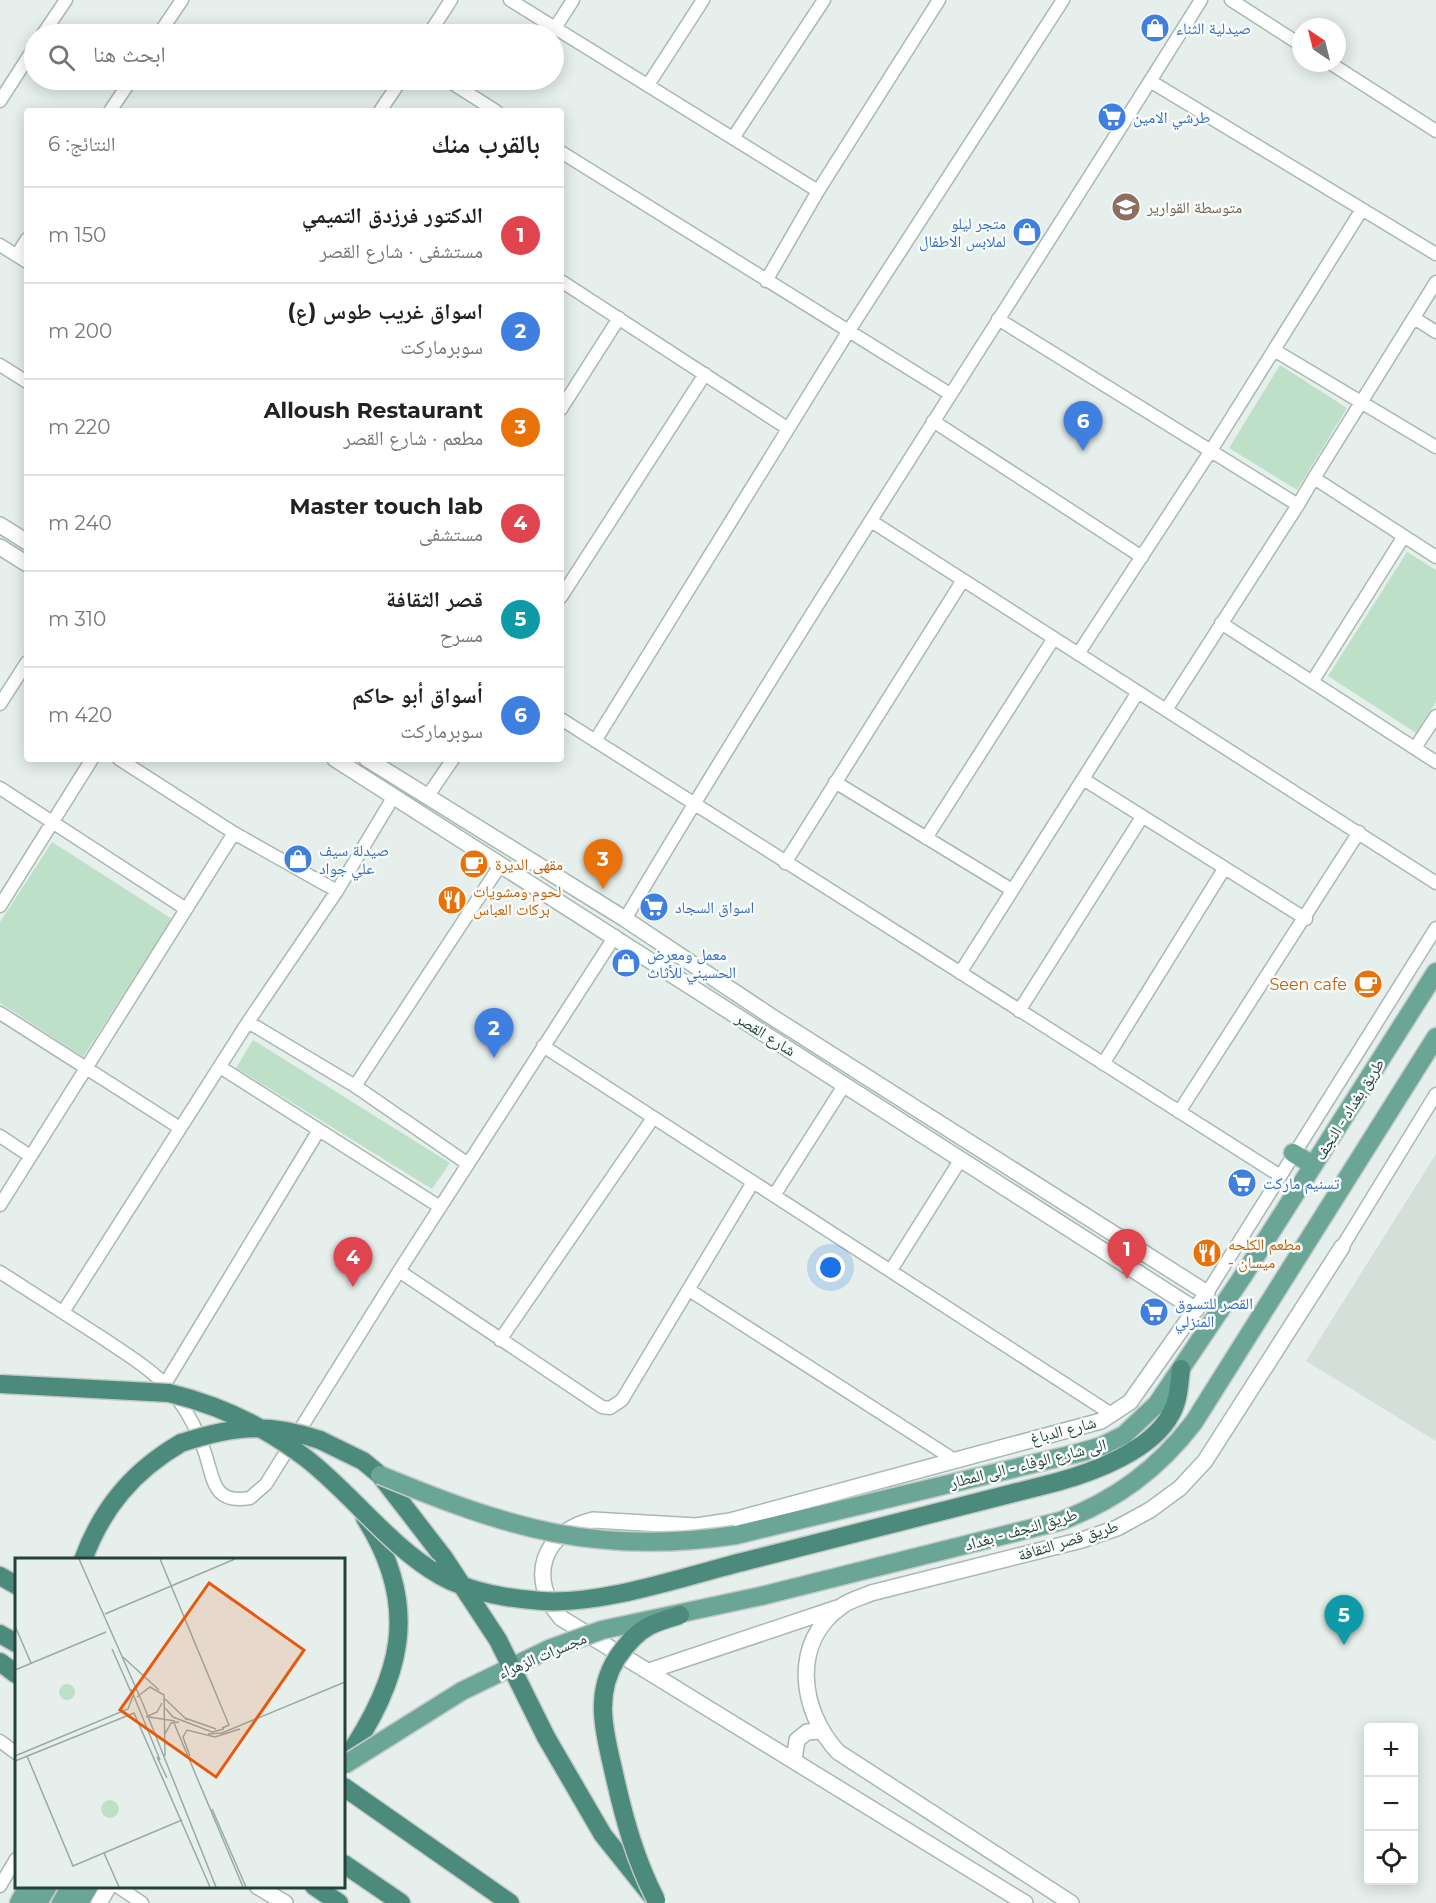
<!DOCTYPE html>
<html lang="ar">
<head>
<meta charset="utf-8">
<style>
  :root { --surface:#fff; --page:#f2f2f2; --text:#222; --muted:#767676; --line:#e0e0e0; --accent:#804e3d }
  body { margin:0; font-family:Montserrat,"Noto Naskh Arabic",sans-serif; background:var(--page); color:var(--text); direction:rtl }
  .controls { position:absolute; right:18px; bottom:18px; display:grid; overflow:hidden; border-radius:6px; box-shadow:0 3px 15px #0003 }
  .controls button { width:54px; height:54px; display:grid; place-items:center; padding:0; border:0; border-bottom:2px solid var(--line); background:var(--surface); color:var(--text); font:30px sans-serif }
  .compass { position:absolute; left:1292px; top:18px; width:54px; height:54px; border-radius:50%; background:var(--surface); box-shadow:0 3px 15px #0003; rotate:325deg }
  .you { position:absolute; left:831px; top:1268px; width:21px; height:21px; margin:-15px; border:4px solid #fff; border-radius:50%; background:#1a73e8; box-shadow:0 0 0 9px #1a73e833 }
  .badge { display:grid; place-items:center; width:39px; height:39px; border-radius:50%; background:var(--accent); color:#fff; font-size:20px; font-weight:700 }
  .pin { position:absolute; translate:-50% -50px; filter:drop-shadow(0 2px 3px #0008) }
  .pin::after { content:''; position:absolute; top:32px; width:21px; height:18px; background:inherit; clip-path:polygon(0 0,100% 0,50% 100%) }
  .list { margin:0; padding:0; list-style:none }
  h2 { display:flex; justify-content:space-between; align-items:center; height:78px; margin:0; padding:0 24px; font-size:26px }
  h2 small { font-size:20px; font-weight:400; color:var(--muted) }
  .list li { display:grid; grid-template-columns:39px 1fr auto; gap:18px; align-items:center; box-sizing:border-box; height:96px; padding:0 24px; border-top:2px solid var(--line) }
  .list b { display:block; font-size:22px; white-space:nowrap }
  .list p { margin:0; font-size:20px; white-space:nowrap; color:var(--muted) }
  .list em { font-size:20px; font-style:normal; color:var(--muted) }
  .icon { flex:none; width:33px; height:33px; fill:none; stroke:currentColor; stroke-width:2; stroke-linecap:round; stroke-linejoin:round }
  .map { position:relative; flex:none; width:1436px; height:1903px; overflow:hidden; direction:ltr }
  .search { position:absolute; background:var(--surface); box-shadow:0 3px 15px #0003; left:24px; top:24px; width:540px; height:66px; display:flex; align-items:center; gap:15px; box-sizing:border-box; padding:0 21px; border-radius:33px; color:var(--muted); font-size:22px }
  .panel { position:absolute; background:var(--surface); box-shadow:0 3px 15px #0003; left:24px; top:108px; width:540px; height:654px; border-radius:6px; direction:rtl }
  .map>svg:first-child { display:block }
  .built { fill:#d4dfda }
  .green { fill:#bfe0c8 }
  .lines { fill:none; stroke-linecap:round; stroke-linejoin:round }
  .minor-casing { stroke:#a8b8b2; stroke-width:15 }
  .tertiary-casing { stroke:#a8b8b2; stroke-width:18 }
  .primary-casing { stroke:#c2cac8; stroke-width:21 }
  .trunk-casing { stroke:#c2cac8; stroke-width:21 }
  .minor { stroke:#fff; stroke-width:12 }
  .tertiary { stroke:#fff; stroke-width:15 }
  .primary { stroke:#6aa596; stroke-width:18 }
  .trunk { stroke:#4c8a7c; stroke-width:18 }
  .primary-bridge-casing { stroke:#c2cac8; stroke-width:21; stroke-linecap:butt }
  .trunk-bridge-casing { stroke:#c2cac8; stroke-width:21; stroke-linecap:butt }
  .primary-bridge { stroke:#6aa596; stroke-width:18 }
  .trunk-bridge { stroke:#4c8a7c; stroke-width:18 }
  .labels { text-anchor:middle; stroke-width:5; stroke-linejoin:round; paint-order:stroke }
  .shop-label { font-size:16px; fill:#366cbe; stroke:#f7fbf9; text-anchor:start }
  .education-label { font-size:16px; fill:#785e54; stroke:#f7fbf9; text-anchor:start }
  .food-label { font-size:16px; fill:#c56008; stroke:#f7fbf9; text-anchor:start }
  .street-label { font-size:16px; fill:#24423a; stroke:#f7fbf9 }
  .inset-road { fill:none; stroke:#98aaa4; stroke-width:1.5 }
  .view { fill:#e8590c; fill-opacity:0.15; stroke:#e8590c; stroke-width:3 }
  .inset-edge { fill:none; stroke:#24423a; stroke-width:3 }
</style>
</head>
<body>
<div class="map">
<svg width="1436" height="1903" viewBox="0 0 1436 1903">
  <rect width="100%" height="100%" fill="#e6efeb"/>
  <path class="built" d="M 1436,1154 L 1436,1441 L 1306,1361 Z"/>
  <path class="green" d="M 1280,365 L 1347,408 L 1297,490 L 1229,448 Z
    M 1407,552 L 1436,570 L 1436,702 L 1416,733 L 1328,676 Z
    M 52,842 L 172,919 L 83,1057 L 0,1003 L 0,922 Z
    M 253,1040 L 450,1163 L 432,1189 L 236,1068 Z"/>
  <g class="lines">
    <g class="minor-casing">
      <path id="minor" d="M 510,0 L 818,191
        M 1231,0 L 1301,45
        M 555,28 L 573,0
        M 43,34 L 66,0
        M 159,34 L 182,0
        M 429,34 L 451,0
        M 1330,63 L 1436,131
        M 447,80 L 496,111
        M 1150,81 L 1436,254
        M 648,85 L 703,0
        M 0,101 L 34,48
        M 110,111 L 131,80
        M 380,111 L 401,80
        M 733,138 L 824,0
        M 561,152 L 950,394
        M 0,245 L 27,262
        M 17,255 L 27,239
        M 561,281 L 787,428
        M 766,281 L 818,191 L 939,0
        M 1414,318 L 1436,332
        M 998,319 L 1298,505 L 1314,478 L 1436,557
        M 1274,350 L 1436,447
        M 0,365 L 27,382
        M 561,409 L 619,318
        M 933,421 L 1142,557
        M 1314,478 L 1436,282
        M 871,521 L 1436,883
        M 561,597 L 705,374
        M 1221,623 L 1436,762
        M 1078,654 L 1210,452 L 1361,211
        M 1312,682 L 1404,536
        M 0,704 L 27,662
        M 1166,710 L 1298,505
        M 561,719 L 1279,1175
        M 595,741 L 848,332 L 1063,0
        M 1415,748 L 1436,716
        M 119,759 L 234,833 L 337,891
        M 1083,779 L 1306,919
        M 835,782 L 1012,890
        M 0,788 L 186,909
        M 427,797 L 453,759
        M 926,838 L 1054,638
        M 785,863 L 963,580
        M 0,906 L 92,759
        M 625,919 C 810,608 1009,307 1201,0
        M 960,973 L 1138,692
        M 1019,1011 L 1142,817
        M 0,1013 L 180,1128
        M 248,1022 L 355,1086 L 468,1164
        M 543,1046 L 1113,1415
        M 1103,1064 L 1224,869
        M 220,1067 L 440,1207
        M 355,1086 L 501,864
        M 1179,1112 L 1359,832
        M 0,1136 L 30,1156
        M 775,1194 L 845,1084
        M 0,1205 L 234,833
        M 1342,1247 L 1436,1094
        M 891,1270 L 961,1159
        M 399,1271 L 602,1407 L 610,1408 L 622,1400 L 753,1182
        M 0,1272 C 34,1294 67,1315 101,1337 C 129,1356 159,1373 179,1401 C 190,1416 198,1432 204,1450 C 214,1477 211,1505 250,1498 L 266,1484 L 399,1271 L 615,936
        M 689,1290 L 953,1459
        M 1207,1293 L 1436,928
        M 63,1312 L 248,1022 L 337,891 L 394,796
        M 500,1340 L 653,1118
        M 165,1384 L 319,1130
        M 0,1741 L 16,1753
        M 0,1886 L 16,1859
        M 117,1886 L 142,1903"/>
    </g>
    <g class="tertiary-casing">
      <path id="tertiary" d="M 0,525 L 27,542
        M 0,547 L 27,564
        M 335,759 L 1196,1310
        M 367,759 L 625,919 L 769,1015 L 1207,1293 L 1130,1402 L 1101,1421 L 730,1521 L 696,1526 L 593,1520 C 542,1532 527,1579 561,1618 L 1025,1903
        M 649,1671 L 837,1608
        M 794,1760 L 797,1740 L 807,1732 L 821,1731
        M 257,1886 L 285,1903
        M 99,1903 L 109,1886
        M 1071,1903 L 838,1752 C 800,1711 790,1642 842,1606 C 850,1600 862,1597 871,1593 L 1082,1540 L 1117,1528 L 1150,1510 L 1180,1488 L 1205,1461 L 1342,1247"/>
    </g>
    <g class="primary-casing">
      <path id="primary" d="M 1293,1153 L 1313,1165
        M 736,1535 L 1078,1453 L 1102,1446 L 1124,1435 L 1157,1404 L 1243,1276 L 1436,972
        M 761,1596 L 1061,1521 C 1116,1500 1158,1469 1194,1422 L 1436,1037
        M 19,1903 L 28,1886
        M 38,1903 L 48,1886
        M 61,1903 L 71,1886
        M 79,1903 L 89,1886"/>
    </g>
    <g class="trunk-casing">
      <path id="trunk" d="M 320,1440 L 363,1461 L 380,1475 L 444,1558
        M 83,1560 C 102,1508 133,1471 181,1443
        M 742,1562 L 1057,1482 C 1094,1472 1152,1450 1171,1414 C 1179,1400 1179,1384 1181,1369
        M 0,1576 L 16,1585
        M 0,1634 L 16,1643
        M 0,1662 L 16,1674
        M 546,1737 L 603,1835 L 651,1895
        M 344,1762 C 401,1679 422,1608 365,1518
        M 344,1787 L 510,1903
        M 344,1864 L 401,1903
        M 314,1886 L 339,1903"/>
    </g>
    <use href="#minor" class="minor"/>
    <use href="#tertiary" class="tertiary"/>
    <use href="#primary" class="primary"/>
    <use href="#trunk" class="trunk"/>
    <g class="primary-bridge-casing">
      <path id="primary-bridge" d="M 380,1475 C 508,1528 597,1556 736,1535
        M 344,1765 L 462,1691 L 549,1649 L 602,1630 L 761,1596"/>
    </g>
    <g class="trunk-bridge-casing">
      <path id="trunk-bridge" d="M 0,1384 L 169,1393 C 219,1405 267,1428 307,1459 C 353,1495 390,1547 441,1576 C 469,1592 510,1599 542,1601 C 602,1605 683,1577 742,1562
        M 181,1443 C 233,1426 267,1422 320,1440
        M 444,1558 L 498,1640 L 546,1737
        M 656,1900 C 636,1861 625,1822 615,1778 C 606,1737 592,1697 617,1658 C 625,1646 636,1633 649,1626 C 659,1621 670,1618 680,1615"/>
    </g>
    <use href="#primary-bridge" class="primary-bridge"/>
    <use href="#trunk-bridge" class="trunk-bridge"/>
  </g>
  <defs>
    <g id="shop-disc" transform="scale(1.5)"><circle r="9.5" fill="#3f7fe0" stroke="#f7fbf9"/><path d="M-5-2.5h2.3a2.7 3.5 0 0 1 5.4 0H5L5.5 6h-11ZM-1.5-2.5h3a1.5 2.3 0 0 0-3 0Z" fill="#fff"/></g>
    <g id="supermarket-disc" transform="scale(1.5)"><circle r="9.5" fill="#3f7fe0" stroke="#f7fbf9"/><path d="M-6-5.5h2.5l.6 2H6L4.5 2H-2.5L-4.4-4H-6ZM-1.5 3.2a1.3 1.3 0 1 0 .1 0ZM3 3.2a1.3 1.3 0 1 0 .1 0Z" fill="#fff"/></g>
    <g id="school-disc" transform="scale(1.5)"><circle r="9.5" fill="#8d6e63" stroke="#f7fbf9"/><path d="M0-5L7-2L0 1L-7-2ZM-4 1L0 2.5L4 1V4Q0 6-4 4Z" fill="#fff"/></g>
    <g id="cafe-disc" transform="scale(1.5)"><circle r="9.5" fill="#e8710a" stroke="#f7fbf9"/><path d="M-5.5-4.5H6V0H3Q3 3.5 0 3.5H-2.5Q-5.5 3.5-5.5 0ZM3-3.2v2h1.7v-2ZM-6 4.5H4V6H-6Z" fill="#fff"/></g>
    <g id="restaurant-disc" transform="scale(1.5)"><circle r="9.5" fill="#e8710a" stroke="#f7fbf9"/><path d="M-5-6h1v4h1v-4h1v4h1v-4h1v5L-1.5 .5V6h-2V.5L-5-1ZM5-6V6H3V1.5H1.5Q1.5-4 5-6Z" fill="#fff"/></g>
  </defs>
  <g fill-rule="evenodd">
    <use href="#shop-disc" x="1155" y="28"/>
    <use href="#supermarket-disc" x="1112" y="117"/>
    <use href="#school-disc" x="1126" y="207"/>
    <use href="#shop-disc" x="1027" y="232"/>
    <use href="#shop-disc" x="298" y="859"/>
    <use href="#cafe-disc" x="474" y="864"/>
    <use href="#restaurant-disc" x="452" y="900"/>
    <use href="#supermarket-disc" x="654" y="907"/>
    <use href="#shop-disc" x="626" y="963"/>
    <use href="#cafe-disc" x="1368" y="984"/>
    <use href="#supermarket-disc" x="1242" y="1183"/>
    <use href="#restaurant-disc" x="1207" y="1253"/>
    <use href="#supermarket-disc" x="1154" y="1312"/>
  </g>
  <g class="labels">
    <g class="shop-label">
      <text x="1176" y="34">صيدلية الثناء</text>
      <text x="1133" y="123">طرشي الامين</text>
      <text x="1006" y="229" text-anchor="end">متجر ليلو<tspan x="1006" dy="18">لملابس الاطفال</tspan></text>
      <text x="319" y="856">صيدلة سيف<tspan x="319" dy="18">علي جواد</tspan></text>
      <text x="675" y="913">اسواق السجاد</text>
      <text x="647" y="960">معمل ومعرض<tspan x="647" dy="18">الحسيني للأثاث</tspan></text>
      <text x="1263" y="1189">تسنيم ماركت</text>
      <text x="1175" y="1309">القصر للتسوق<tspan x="1175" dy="18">المنزلي</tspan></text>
    </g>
    <g class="education-label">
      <text x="1147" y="213">متوسطة القوارير</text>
    </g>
    <g class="food-label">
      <text x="495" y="870">مقهى الديرة</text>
      <text x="473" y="897">لحوم ومشويات<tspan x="473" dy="18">بركات العباس</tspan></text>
      <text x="1347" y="990" text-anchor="end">Seen cafe</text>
      <text x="1228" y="1250">مطعم الكلحه<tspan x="1228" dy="18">- ميسان</tspan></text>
    </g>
    <g class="street-label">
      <text transform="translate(766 1034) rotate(32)" y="6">شارع القصر</text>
      <text transform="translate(1349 1109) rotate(-58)" y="6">طريق بغداد - النجف</text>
      <text transform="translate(1063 1430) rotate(-15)" y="6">شارع الدباغ</text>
      <text transform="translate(1028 1463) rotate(-14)" y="6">الى شارع الوفاء - الى المطار</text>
      <text transform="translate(1021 1529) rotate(-16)" y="6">طريق النجف - بغداد</text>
      <text transform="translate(1068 1540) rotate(-17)" y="6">طريق قصر الثقافة</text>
      <text transform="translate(542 1655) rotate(-23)" y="6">مجسرات الزهراء</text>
    </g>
  </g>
  <g transform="translate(15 1558)">
    <rect width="330" height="330" fill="#e6efeb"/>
    <path d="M44 134a8 8 0 1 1 16 0a8 8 0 1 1-16 0ZM86 251a9 9 0 1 1 18 0a9 9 0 1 1-18 0Z" fill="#bfe0c8"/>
    <path class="inset-road" d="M 64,1 L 128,146 L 201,329M 145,1 L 214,167 L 207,170M 90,56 L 220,1M 0,68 L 16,105M 97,91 L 116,134M 108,99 L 144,132M 0,112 L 91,74M 116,131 L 145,202M 122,139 L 135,129 L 149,137 L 150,198M 150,141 L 172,162M 150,150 L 158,159 L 197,174 L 209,171M 131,159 L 142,154 L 147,145M 134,159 L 160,163M 170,160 L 201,171M 159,165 L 228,329M 150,176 L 156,165 L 164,164M 193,176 L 207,175 L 330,124M 0,198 L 113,151 L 118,138M 12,198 L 58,308 L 167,262M 175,198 L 168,179 L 172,172 L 200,179 L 225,171M 142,199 L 152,220M 0,203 L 119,155 L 195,329M 197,251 L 231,329M 89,295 L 104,329"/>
    <path class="view" d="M 194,25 L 289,92 L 201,219 L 105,152 Z"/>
    <rect width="330" height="330" class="inset-edge"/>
  </g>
</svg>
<div class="controls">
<button>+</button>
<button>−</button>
<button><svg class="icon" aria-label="locate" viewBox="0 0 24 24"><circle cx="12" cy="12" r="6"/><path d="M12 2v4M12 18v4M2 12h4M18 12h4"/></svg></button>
</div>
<svg class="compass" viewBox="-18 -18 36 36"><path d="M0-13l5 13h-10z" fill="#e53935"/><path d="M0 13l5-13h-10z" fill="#767676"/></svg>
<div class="you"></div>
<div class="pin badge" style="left:1127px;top:1279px;background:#e0444e">1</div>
<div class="pin badge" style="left:494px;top:1058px;background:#3f7fe0">2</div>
<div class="pin badge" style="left:603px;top:889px;background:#e8710a">3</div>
<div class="pin badge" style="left:353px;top:1287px;background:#e0444e">4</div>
<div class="pin badge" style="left:1344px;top:1645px;background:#0f9aa8">5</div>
<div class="pin badge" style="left:1083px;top:451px;background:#3f7fe0">6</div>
<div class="search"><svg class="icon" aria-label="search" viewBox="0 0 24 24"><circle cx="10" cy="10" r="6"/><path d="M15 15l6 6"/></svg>ابحث هنا</div>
<section class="panel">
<h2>بالقرب منك<small>النتائج: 6</small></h2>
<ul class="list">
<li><span class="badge" style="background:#e0444e">1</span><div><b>الدكتور فرزدق التميمي</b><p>مستشفى · شارع القصر</p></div><em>150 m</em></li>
<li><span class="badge" style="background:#3f7fe0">2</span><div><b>اسواق غريب طوس (ع)</b><p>سوبرماركت</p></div><em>200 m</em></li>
<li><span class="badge" style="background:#e8710a">3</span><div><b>Alloush Restaurant</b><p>مطعم · شارع القصر</p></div><em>220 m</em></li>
<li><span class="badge" style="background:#e0444e">4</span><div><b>Master touch lab</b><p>مستشفى</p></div><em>240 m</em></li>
<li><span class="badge" style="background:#0f9aa8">5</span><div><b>قصر الثقافة</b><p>مسرح</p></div><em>310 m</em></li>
<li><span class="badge" style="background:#3f7fe0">6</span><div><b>أسواق أبو حاكم</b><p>سوبرماركت</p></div><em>420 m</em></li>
</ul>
</section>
</div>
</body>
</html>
